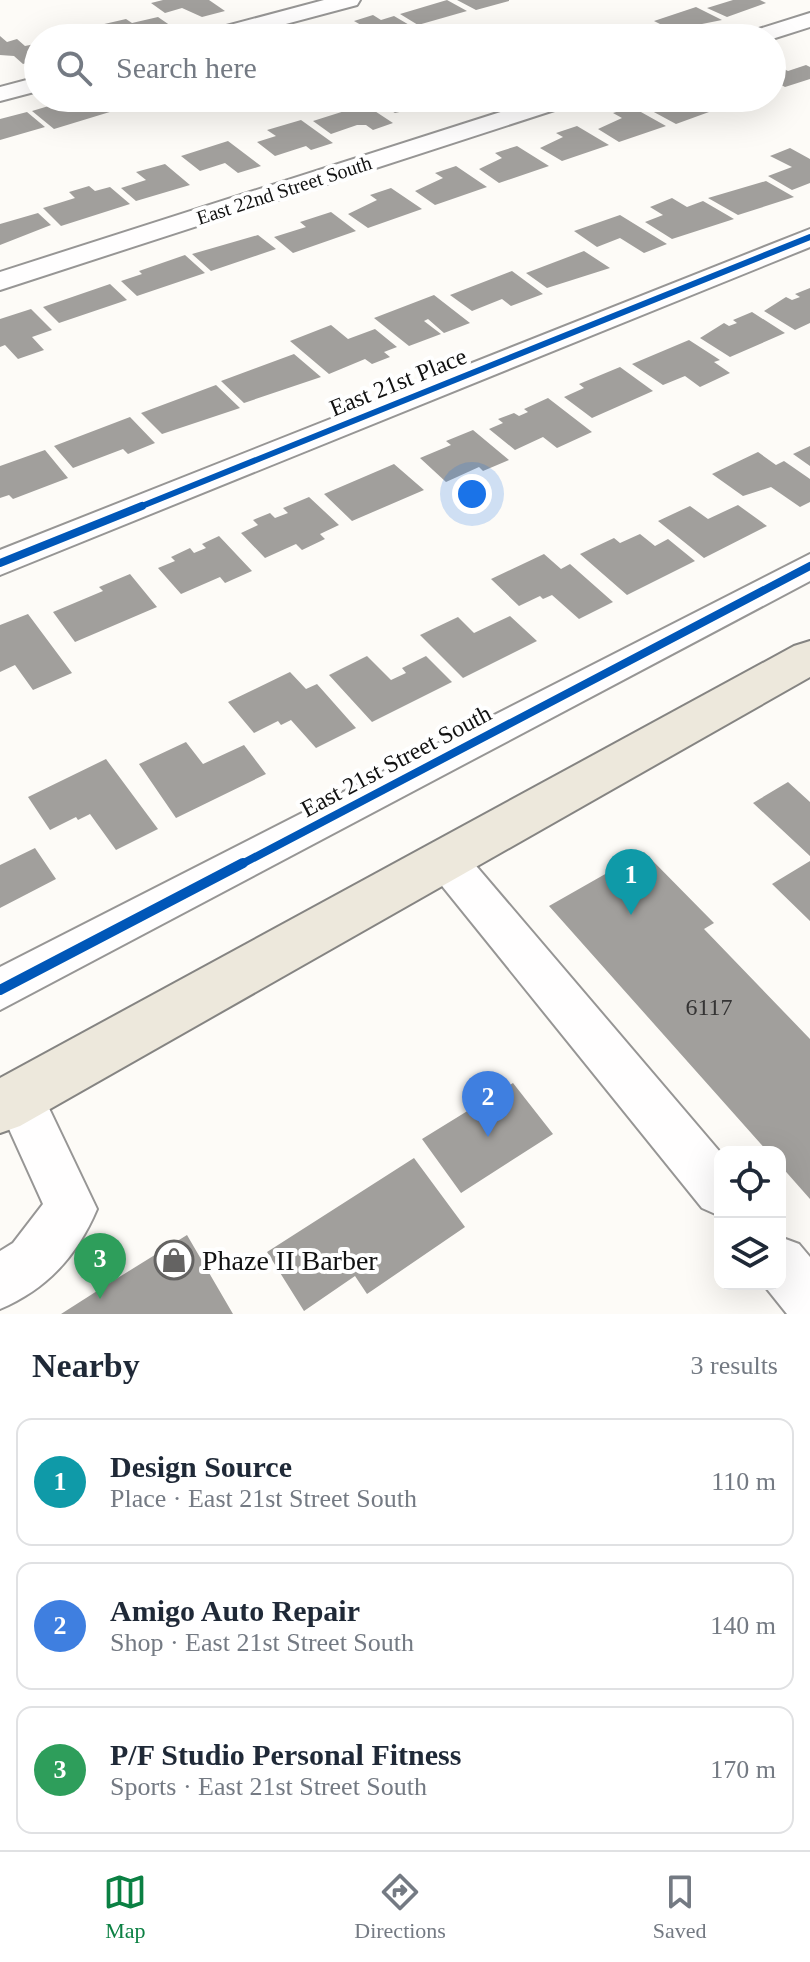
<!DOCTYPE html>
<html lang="en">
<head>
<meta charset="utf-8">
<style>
  :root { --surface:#fff; --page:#f2f2f3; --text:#1f2937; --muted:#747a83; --line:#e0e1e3; --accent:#0b8043 }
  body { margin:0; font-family:"Times New Roman",serif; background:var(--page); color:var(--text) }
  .controls { position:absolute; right:24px; bottom:24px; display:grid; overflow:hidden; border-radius:16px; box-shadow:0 8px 32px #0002 }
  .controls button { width:72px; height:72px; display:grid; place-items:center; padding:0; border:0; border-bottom:2px solid var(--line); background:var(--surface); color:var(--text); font:40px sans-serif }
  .you { position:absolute; left:472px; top:494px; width:28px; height:28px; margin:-20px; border:6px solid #fff; border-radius:50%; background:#1a73e8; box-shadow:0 0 0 12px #1a73e833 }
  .badge { display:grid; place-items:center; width:52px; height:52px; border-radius:50%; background:var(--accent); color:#fff; font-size:26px; font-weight:700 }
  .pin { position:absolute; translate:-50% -66px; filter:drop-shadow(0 2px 4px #0008) }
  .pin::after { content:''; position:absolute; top:42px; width:28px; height:24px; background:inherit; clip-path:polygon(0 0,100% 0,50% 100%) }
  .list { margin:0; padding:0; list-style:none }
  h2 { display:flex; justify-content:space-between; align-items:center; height:104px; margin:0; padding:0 32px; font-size:34px }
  h2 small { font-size:26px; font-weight:400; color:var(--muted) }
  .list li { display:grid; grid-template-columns:52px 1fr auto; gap:24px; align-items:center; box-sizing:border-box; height:128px; margin:0 16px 16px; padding:0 16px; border:2px solid var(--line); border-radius:16px }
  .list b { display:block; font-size:30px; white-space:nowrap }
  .list p { margin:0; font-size:26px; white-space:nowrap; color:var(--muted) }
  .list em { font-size:26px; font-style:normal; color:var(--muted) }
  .icon { flex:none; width:44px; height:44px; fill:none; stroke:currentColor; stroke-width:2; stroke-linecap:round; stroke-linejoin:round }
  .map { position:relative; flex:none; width:810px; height:1314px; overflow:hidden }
  .search { position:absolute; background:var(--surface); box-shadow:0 8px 32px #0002; left:24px; right:24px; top:24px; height:88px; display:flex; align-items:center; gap:20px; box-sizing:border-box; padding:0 28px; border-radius:44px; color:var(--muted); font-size:30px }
  .sheet { height:536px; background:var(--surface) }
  nav { display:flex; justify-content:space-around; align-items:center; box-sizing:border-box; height:112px; border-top:2px solid var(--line); background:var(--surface); font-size:22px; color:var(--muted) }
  nav a { display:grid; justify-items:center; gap:4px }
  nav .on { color:var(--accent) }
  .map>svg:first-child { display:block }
  .building { fill:#a19f9c }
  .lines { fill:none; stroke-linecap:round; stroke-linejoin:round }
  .minor-casing { stroke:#979695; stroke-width:4 }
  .major-casing { stroke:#858482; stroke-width:4 }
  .minor { fill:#fffefe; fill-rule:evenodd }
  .major { fill:#ede8dc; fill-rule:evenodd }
  .cycleway-far2-casing { stroke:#fff; stroke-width:10 }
  .cycleway-far1-casing { stroke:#fff; stroke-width:13 }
  .cycleway-casing { stroke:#fff; stroke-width:15 }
  .cycleway-far2 { stroke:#0057b8; stroke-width:6 }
  .cycleway-far1 { stroke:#0057b8; stroke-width:8 }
  .cycleway { stroke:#0057b8; stroke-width:10 }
  .labels { text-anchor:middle; stroke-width:8; stroke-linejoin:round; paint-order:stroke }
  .far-street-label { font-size:20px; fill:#111; stroke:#fff }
  .street-label { font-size:24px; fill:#111; stroke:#fff }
  .near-number-label { font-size:24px; fill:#353434 }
  .near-poi-label { font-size:28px; fill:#111; stroke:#fff; text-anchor:start }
</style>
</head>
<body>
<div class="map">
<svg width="810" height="1314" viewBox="0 0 810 1314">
  <rect width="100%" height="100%" fill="#fdfbf7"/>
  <path class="building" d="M 163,0 L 209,0 L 225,11 L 202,17 L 182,8 L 165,13 L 151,3 Z
    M 447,0 L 467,11 L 418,25 L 400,14 Z
    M 457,0 L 509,0 L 509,1 L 476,10 Z
    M 733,0 L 760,0 L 766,3 L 727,17 L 707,8 Z
    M 696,7 L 722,20 L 672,30 L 654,21 Z
    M 373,15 L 381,20 L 394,16 L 411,26 L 368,38 L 359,38 L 345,29 L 361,25 L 354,21 Z
    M 158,17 L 171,26 L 126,38 L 117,38 L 100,25 L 126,19 L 132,23 Z
    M 650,25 L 672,36 L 610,38 L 610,37 Z
    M 95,29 L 107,38 L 63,38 L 62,37 Z
    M 0,36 L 7,42 L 17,39 L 25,46 L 35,44 L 38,60 L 23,64 L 14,56 L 0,55 Z
    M 772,63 L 788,71 L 806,65 L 810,67 L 810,79 L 785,87 L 772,80 Z
    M 108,98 L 157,98 L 157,99 L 121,109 Z
    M 355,98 L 393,123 L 373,130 L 366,125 L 357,125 L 331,134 L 313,121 L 351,109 L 340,101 Z
    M 388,98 L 443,98 L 455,105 L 435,112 L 426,106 L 395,113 L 376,102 Z
    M 673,98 L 701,98 L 720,108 L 676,124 L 652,111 L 676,100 Z
    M 62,102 L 71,110 L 100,102 L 113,111 L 54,129 L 32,111 Z
    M 632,107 L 666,126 L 619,142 L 598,129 L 622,118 L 613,113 Z
    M 27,112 L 45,127 L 0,140 L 0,119 Z
    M 301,120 L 333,143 L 311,150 L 306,146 L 275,156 L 257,142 L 276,136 L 267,130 Z
    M 577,126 L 609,145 L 562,161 L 540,148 L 563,137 L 556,133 Z
    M 228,141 L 261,166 L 238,173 L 225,163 L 200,171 L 181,156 Z
    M 517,146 L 549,166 L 499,183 L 479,169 L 502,158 L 495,153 Z
    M 790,148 L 810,159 L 810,183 L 792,190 L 768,176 L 792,167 L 770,156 Z
    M 165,164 L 190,185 L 136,201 L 121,188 L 146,180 L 136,172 Z
    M 456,166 L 487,187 L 435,205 L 415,191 L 443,178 L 435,173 Z
    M 766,181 L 794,197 L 738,215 L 708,198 Z
    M 89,186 L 95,191 L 110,187 L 130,204 L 61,226 L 43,208 L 75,198 L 69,192 Z
    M 391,188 L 422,209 L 368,228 L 348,214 L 377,200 L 370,195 Z
    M 672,198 L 687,207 L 703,201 L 734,219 L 672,239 L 645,222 L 663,215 L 650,207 Z
    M 331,212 L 356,231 L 293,253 L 274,237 L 306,227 L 300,222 Z
    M 38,213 L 51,225 L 0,245 L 0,224 Z
    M 620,215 L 667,244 L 644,253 L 620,238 L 597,247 L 574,231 Z
    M 258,235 L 276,249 L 211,271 L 192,254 Z
    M 584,251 L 610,268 L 547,288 L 526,273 Z
    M 185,255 L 205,273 L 137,296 L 121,281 L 142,274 L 139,271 Z
    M 512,271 L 543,294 L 511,306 L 502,299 L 472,311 L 450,295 Z
    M 110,284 L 127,300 L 59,323 L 43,307 Z
    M 810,288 L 810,323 L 795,330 L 764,311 L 786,297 L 792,300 L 800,297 L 795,294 Z
    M 434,295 L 470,323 L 444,333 L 428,319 L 424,321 L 441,334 L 409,346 L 374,318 Z
    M 31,309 L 52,330 L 32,337 L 44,350 L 18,359 L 5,345 L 0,347 L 0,319 Z
    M 752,312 L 785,333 L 730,357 L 700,338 L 724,323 L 729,326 L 737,323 L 733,320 Z
    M 331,325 L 348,339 L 375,329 L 397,347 L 384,352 L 390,357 L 372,364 L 365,359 L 329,374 L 290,341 Z
    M 689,340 L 720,360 L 714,362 L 730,373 L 700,387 L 685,376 L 663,385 L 632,364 Z
    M 294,354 L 321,377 L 244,403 L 221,381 Z
    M 620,367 L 653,391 L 592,418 L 564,397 L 584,388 L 579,384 Z
    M 216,385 L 240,408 L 162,434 L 141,413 Z
    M 548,398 L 592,432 L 557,448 L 543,437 L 515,450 L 489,429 L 503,423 L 498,419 L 514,413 L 519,416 L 528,412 L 524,409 Z
    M 130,417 L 155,443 L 128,454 L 123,449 L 73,468 L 54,446 Z
    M 473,430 L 509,460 L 483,471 L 479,467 L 446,482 L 420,458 L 451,445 L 446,441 Z
    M 810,446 L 810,466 L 793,454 Z
    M 45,450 L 68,478 L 13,499 L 9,495 L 0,498 L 0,466 Z
    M 758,452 L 776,465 L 784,461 L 810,479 L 810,502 L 800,507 L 771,487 L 743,496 L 712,474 Z
    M 394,464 L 424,490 L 352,521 L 324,494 Z
    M 309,497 L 339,525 L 320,534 L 325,539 L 302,550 L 296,544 L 265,558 L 241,533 L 258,525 L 253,520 L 270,513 L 275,518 L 288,513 L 283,508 Z
    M 738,505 L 767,526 L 704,558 L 658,521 L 690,506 L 708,519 Z
    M 640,534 L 655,546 L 668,539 L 695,561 L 627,595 L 580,554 L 614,538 L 620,543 Z
    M 219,536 L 252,571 L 225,583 L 220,577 L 181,594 L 158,568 L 175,561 L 171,557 L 190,548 L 194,553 L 206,548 L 202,544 Z
    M 544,554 L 561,569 L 570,564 L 613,602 L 579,619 L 552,595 L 543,599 L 540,596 L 519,606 L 491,579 Z
    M 130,574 L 157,607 L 75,642 L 53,612 L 103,591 L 99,587 Z
    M 28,614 L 72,673 L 33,690 L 15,665 L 0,672 L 0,625 Z
    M 510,616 L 537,641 L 463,678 L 420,635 L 458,617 L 474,633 Z
    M 367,656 L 391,680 L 406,673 L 402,668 L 426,656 L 452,682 L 372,722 L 329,675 Z
    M 290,672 L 306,689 L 317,684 L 356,728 L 316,748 L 291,720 L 281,725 L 278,721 L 254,733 L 228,702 Z
    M 186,742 L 203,764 L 244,745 L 266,774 L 176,818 L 139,764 Z
    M 106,759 L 158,829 L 116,850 L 90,814 L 78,820 L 76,817 L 50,830 L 28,797 Z
    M 788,782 L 810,802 L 810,856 L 753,803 Z
    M 35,848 L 56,879 L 0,908 L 0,865 Z
    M 644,852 L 714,923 L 704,929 L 810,1039 L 810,1199 L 780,1165 L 780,1152 L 768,1152 L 549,906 Z
    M 810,861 L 810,921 L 772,884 Z
    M 513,1083 L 553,1134 L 461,1193 L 422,1139 Z
    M 414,1158 L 465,1227 L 367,1294 L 355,1276 L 304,1311 L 267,1252 Z
    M 187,1235 L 233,1314 L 61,1314 L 108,1284 Z"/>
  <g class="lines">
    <g class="minor-casing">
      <path id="minor" d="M 324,0 L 360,0 L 357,5 L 233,38 L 197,38 L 200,33 Z
        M 810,13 L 810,27 L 772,39 L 743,38 L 746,33 Z
        M 38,77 L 38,91 L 0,101 L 0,87 Z
        M 544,98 L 580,98 L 576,103 L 0,290 L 0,272 Z
        M 810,229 L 810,247 L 0,575 L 0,550 Z
        M 810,554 L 810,581 L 0,1010 L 0,967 Z
        M 445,842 L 460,847 L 720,1152 L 720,1216 L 702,1208 L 430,871 L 423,859 L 430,847 Z
        M 19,1075 L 36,1081 L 97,1209 C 77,1256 47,1289 0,1309 L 0,1251 L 13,1243 L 43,1204 L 0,1109 L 2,1081 Z
        M 780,1237 L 799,1244 L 810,1257 L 810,1314 L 787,1314 L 763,1284 L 780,1284 Z"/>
    </g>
    <g class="major-casing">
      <path id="major" d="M 810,641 L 810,677 L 20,1126 L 0,1133 L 0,1078 L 794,646 Z"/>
    </g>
    <use href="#minor" class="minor"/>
    <use href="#major" class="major"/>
    <g class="cycleway-far2-casing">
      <path id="cycleway-far2" d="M 137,508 L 810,237"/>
    </g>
    <g class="cycleway-far1-casing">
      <path id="cycleway-far1" d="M 0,563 L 142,506
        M 240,865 L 810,566"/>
    </g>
    <g class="cycleway-casing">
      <path id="cycleway" d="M 0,990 L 243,863"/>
    </g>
    <use href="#cycleway-far2" class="cycleway-far2"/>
    <use href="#cycleway-far1" class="cycleway-far1"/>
    <use href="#cycleway" class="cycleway"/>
  </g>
  <defs>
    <g id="shop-ring" transform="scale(2)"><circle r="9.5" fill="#fff" stroke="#646362" stroke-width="1.5"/><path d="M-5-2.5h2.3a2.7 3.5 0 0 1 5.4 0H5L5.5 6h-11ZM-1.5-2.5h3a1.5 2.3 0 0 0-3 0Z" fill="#646362"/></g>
  </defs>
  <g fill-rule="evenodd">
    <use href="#shop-ring" x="174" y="1260"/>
  </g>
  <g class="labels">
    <g class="far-street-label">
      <text transform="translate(284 190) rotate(-18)" y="7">East 22nd Street South</text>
    </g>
    <g class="street-label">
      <text transform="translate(398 382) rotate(-22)" y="8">East 21st Place</text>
      <text transform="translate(396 761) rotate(-28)" y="8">East 21st Street South</text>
    </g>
    <g class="near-number-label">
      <text x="709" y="1015">6117</text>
    </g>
    <g class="near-poi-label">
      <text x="202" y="1270">Phaze II Barber</text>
    </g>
  </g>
</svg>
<div class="controls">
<button><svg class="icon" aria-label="locate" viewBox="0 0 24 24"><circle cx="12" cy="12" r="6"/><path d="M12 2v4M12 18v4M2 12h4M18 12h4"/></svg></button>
<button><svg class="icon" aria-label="layers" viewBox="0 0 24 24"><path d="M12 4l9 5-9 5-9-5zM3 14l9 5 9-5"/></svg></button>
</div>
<div class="you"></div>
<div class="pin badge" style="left:631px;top:915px;background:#0f9aa8">1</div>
<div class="pin badge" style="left:488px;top:1137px;background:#3f7fe0">2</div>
<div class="pin badge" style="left:100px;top:1299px;background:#2e9e5b">3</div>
<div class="search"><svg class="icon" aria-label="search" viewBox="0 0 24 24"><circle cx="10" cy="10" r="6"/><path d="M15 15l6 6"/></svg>Search here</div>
</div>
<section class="sheet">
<h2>Nearby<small>3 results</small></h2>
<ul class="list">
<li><span class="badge" style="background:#0f9aa8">1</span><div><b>Design Source</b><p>Place · East 21st Street South</p></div><em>110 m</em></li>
<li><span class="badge" style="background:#3f7fe0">2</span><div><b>Amigo Auto Repair</b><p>Shop · East 21st Street South</p></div><em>140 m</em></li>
<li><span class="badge" style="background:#2e9e5b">3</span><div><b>P/F Studio Personal Fitness</b><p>Sports · East 21st Street South</p></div><em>170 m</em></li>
</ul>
</section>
<nav>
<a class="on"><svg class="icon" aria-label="map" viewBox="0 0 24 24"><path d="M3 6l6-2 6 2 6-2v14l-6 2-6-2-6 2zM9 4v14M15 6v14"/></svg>Map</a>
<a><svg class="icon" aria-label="directions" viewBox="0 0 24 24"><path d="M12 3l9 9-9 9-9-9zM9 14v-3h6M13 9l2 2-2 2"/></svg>Directions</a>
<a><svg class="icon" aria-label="saved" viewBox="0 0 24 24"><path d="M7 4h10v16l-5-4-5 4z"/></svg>Saved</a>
</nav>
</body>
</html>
